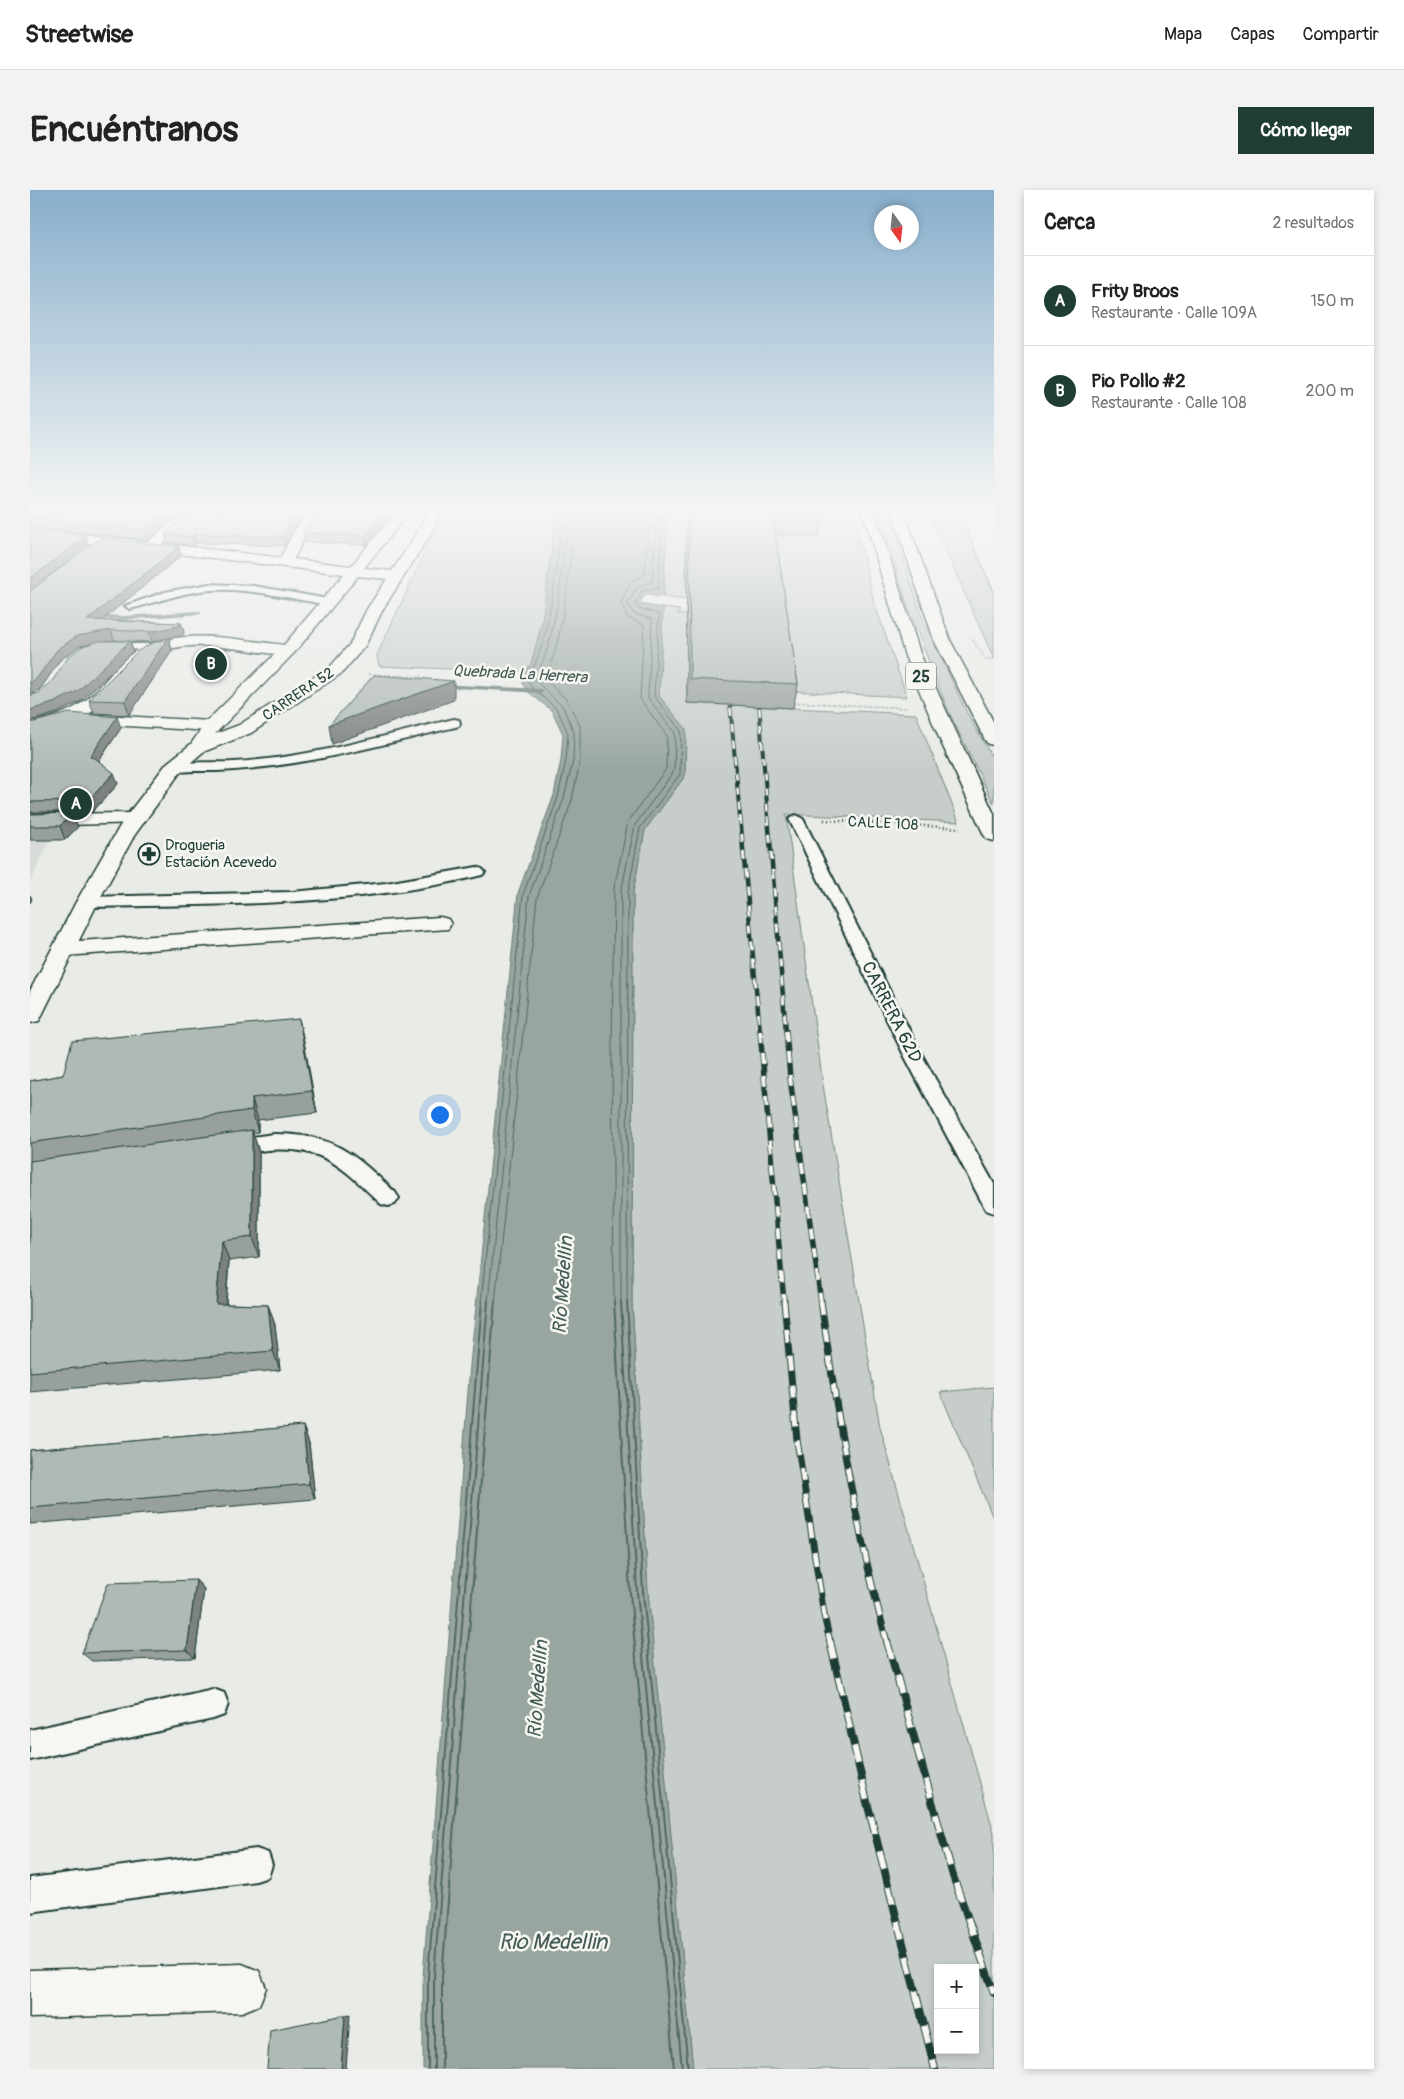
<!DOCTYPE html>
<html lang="es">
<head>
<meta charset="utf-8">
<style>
  :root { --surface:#fff; --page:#f2f2f2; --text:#222; --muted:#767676; --line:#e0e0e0; --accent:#1f3d34 }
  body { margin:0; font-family:Pangolin,sans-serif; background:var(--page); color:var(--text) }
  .controls { position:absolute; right:15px; bottom:15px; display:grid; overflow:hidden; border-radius:0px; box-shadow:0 2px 8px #0003 }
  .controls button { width:45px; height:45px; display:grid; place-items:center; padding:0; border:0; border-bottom:1px solid var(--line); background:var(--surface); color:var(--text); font:25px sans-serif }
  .compass { position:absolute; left:844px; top:15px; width:45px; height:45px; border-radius:50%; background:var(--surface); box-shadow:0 2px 8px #0003; rotate:165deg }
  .you { position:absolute; left:409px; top:924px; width:18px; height:18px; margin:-12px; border:4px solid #fff; border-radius:50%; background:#1a73e8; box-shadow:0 0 0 8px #1a73e833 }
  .badge { display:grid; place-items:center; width:32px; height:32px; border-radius:50%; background:var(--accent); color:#fff; font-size:16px; font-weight:700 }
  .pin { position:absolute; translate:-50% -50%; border:2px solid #fff; box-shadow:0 1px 5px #0006 }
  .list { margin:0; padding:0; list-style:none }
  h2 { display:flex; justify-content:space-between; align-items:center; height:65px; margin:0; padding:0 20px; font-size:21px }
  h2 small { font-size:16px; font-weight:400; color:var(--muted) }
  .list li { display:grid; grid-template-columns:32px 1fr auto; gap:15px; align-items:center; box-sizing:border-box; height:90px; padding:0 20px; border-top:1px solid var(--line) }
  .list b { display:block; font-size:19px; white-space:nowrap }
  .list p { margin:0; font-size:16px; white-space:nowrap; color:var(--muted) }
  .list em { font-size:16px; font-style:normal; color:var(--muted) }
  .map { position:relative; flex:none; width:964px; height:1879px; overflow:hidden; border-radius:0px }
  header { display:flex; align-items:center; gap:30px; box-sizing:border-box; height:70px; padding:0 25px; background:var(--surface); border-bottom:1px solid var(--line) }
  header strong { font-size:24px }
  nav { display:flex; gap:28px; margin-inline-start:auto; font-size:18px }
  .intro { display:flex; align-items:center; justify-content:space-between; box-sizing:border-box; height:120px; padding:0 30px }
  h1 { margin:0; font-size:35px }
  .button { padding:12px 22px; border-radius:0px; background:var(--accent); color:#fff; font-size:18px; font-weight:700 }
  main { display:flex; gap:30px; padding:0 30px }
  aside { flex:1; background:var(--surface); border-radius:0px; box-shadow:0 2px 8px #0003 }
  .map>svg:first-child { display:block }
  .built { fill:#d8dcd8 }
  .green { fill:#c7cec9; stroke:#73867e; fill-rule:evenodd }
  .water { fill:#99a6a0; stroke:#687c75 }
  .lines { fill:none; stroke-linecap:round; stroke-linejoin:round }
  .shore-far1 { stroke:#50675f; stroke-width:1 }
  .shore { stroke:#50675f; stroke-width:2 }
  .stream { fill:#687c75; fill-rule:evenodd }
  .lane-casing { stroke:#1f3d34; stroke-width:4 }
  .street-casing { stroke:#1f3d34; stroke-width:3 }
  .secondary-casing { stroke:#1f3d34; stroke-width:3 }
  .highway-casing { stroke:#1f3d34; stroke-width:3 }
  .path-far1 { stroke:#1f3d34; stroke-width:2; stroke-dasharray:0.5 2; stroke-linecap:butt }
  .path { stroke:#1f3d34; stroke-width:2.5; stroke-dasharray:1 3; stroke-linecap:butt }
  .lane { fill:#f6f6f2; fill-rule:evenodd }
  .street { fill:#f6f6f2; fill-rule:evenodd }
  .secondary { fill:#f6f6f2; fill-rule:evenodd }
  .highway { fill:#f6f6f2; fill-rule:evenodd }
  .rail-far4-casing { stroke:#1f3d34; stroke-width:4 }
  .rail-far3-casing { stroke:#1f3d34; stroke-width:4.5 }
  .rail-far2-casing { stroke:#1f3d34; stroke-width:5.5 }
  .rail-far1-casing { stroke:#1f3d34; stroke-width:7 }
  .rail-casing { stroke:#1f3d34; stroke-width:8 }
  .rail-far4 { stroke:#f6f6f2; stroke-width:2.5; stroke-dasharray:8; stroke-linecap:butt }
  .rail-far3 { stroke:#f6f6f2; stroke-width:3; stroke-dasharray:9; stroke-linecap:butt }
  .rail-far2 { stroke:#f6f6f2; stroke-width:4; stroke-dasharray:11; stroke-linecap:butt }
  .rail-far1 { stroke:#f6f6f2; stroke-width:5; stroke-dasharray:14; stroke-linecap:butt }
  .rail { stroke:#f6f6f2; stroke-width:6; stroke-dasharray:18; stroke-linecap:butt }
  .wall { fill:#97a09c; stroke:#1f3d34; fill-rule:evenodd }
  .shaded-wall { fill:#7b827f; stroke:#1f3d34 }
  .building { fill:#b0bab5; stroke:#1f3d34 }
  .labels { text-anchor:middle; stroke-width:5; stroke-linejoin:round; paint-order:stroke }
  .far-street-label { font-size:15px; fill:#1f3d34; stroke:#f6f6f2 }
  .far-poi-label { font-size:15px; fill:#1f3d34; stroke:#f6f6f2; text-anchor:start }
  .far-water-label { font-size:16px; font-style:italic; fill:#445c54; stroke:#f6f6f2 }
  .shield { fill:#f6f6f2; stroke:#60746d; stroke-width:1 }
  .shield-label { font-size:16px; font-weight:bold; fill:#1f3d34 }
  .street-label { font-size:18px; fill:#1f3d34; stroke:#f6f6f2 }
  .water-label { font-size:19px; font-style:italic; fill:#445c54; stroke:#f6f6f2 }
  .near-water-label { font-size:22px; font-style:italic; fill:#445c54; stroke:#f6f6f2 }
</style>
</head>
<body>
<header>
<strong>Streetwise</strong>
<nav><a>Mapa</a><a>Capas</a><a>Compartir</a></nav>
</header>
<div class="intro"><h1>Encuéntranos</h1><a class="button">Cómo llegar</a></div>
<main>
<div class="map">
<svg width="964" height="1879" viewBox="0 0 964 1879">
  <rect width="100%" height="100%" fill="#e9ebe7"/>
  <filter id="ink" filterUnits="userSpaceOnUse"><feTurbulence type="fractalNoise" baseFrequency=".02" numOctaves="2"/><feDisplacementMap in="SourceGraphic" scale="10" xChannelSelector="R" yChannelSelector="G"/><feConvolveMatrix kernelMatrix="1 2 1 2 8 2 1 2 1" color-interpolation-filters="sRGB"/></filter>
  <g filter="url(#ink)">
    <path class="built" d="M 0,650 L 20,650 L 0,693 Z"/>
    <path class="green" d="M 415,319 L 529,319 L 526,324 L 512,433 L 501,474 L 494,482 L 349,476 L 347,465 Z
      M 638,319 L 659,319 L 657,404 L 654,410 L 633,407 Z
      M 783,319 L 822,319 L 844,412 L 877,507 L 760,501 L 738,345 L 788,347 Z
      M 848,319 L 858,319 L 892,427 L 936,521 L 964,571 L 964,614 L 918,520 L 878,418 Z
      M 897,319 L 927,319 L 964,402 L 964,469 Z
      M 633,418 L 650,420 L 648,424 L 657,425 L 657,513 L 886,524 L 929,632 L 756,624 L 793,895 L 850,1237 L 964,1643 L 964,1879 L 663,1879 L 618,1402 L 602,1111 L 603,702 L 615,640 L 655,586 L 656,539 L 629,506 ZM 908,1778 L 945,1778 L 945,1860 L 908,1860 Z
      M 964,1197 L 964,1330 L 910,1202 Z"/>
    <path class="water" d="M 529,319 L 638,319 L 633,407 L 615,405 L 609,414 L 633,418 L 629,506 L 656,539 L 655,586 L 615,640 L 603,702 L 602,1111 L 618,1402 L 663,1879 L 393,1879 L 393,1786 L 440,1175 L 488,703 L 524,605 L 531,570 L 533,544 L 522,521 L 496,500 L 491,488 L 501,474 L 512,433 L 526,324 Z"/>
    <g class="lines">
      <path class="shore-far1" d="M 451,1112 L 493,705 L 528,607 L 536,570 L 538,543 L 527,519 L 501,497 L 497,488 C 522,455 527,363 533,319
        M 458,1112 L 499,706 L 534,608 L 543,571 L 544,542 L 533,517 L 504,489 C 528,453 533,364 539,319
        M 465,1112 L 507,708 L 542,610 L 550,571 L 550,536 L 537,510 L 514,489 C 535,451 540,365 547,319
        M 584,1112 L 582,859 L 584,699 L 598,632 L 636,579 L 637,546 L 610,509 L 614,435 L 597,427 L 591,413 L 600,393 L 615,384 L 619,319
        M 591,1112 L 591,702 L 605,635 L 644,581 L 645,543 L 618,508 L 622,429 L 604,424 L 598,414 L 607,397 L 622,392 L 627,319
        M 597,1112 L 598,702 L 610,638 L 650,584 L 651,541 L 624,506 L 629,424 L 609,419 L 605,414 L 612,401 L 628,399 L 633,319"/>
      <path class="shore" d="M 584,1111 L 600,1403 L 644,1879
        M 591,1111 L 607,1402 L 652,1879
        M 597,1111 L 613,1402 L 658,1879
        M 398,1879 L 398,1786 L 452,1111
        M 404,1879 L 404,1786 L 458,1111
        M 412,1879 L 412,1787 L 465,1111"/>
      <path class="stream" d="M 169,421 L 171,422 L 171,424 L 93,430 L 62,428 L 59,426 L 62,424 L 93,426 Z
        M 409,494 L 511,499 L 514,501 L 511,503 L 407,497 L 407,495 Z"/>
      <g class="lane-casing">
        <path id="lane" d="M 179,394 L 224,396 L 298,409 L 303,412 L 298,415 C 257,408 213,396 171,401 C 147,404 124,413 100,419 L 95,416 L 135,402 Z
          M 75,454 L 128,454 L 134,457 L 128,460 L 71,459 L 69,457 Z
          M 424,529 L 429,530 L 430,533 L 429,536 C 343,557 255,582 166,581 C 158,581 143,584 137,577 C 142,570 192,573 204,572 C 279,568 352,546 424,529 Z
          M 766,625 L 773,629 L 893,867 L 964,994 L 964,1023 L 956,1020 L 875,867 L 759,629 Z
          M 447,677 L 452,679 L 455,682 L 452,685 C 324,717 189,714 57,717 L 49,712 L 57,707 L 262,702 L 356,693 Z
          M 244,944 C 304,944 323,963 365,1002 L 369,1008 L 365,1014 L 358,1016 L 351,1014 C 312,977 295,956 238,960 C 223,961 206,967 192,963 L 189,957 L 192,951 Z
          M 183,1499 L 194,1503 L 198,1514 L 194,1525 L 183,1529 L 0,1570 L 0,1540 Z
          M 226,1659 L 238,1663 L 242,1675 L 238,1687 L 226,1691 L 0,1722 L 0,1688 Z"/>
      </g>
      <g class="street-casing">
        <path id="street" d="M 160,319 L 175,319 L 125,360 L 115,360 L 113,357 L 115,354 Z
          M 284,319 L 297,319 L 278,341 L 261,374 L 251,374 L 249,371 L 265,339 Z
          M 52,524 L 182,531 L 188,532 L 191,536 L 188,540 L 182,541 L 46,533 L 43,529 L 46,525 Z
          M 104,623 L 111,625 L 114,629 L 111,633 L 0,636 L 0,624 Z
          M 410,727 L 418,729 L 421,734 L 418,739 L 34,766 L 26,764 L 22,759 L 26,754 L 34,752 Z
          M 212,1774 L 229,1781 L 236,1798 L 229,1815 L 212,1822 L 0,1828 L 0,1780 Z"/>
      </g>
      <g class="secondary-casing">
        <path id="secondary" d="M 369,319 L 382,319 L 334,378 L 362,381 L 388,342 L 398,319 L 411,319 L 402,342 L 353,419 L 335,456 L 312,483 L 221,543 L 173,562 L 151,581 L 104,646 L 68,712 L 12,825 L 9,831 L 0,833 L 0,801 L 46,712 L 94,629 L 137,573 L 161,554 L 176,532 L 245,464 C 207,460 160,447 123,465 C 105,473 93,492 79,507 C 59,530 29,538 0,542 L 0,532 C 25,528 49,519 67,500 C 81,485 93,467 111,458 C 155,437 208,450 254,455 L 314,384 L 0,346 L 0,338 L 321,376 ZM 328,386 L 357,389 L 337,419 L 320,454 L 300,477 L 209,535 L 185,544 L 264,463 Z"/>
      </g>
      <g class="highway-casing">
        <path id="highway" d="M 832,319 L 844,319 L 891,466 L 964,624 L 964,651 L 957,649 L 954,645 L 910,550 L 875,466 Z
          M 861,319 L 873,319 L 920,450 L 964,533 L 964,555 L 958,554 L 955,550 L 904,450 Z"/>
      </g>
      <path class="path-far1" d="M 927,319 L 964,402
        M 943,450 L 954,467
        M 955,469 L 964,469
        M 338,484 L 393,487
        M 762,512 L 877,518"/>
      <path class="path" d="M 794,630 L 930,638"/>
      <use href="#lane" class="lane"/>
      <use href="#street" class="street"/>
      <use href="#secondary" class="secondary"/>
      <use href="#highway" class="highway"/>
      <g class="rail-far4-casing">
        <path id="rail-far4" d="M 699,502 L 710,627
          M 728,502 L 738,627"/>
      </g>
      <g class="rail-far3-casing">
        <path id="rail-far3" d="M 710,626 L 730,842
          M 738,626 L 756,842"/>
      </g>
      <g class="rail-far2-casing">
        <path id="rail-far2" d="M 730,841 L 754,1112
          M 756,841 L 760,888 L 791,1112"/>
      </g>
      <g class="rail-far1-casing">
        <path id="rail-far1" d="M 754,1111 L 767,1250 L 794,1425 L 800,1452
          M 791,1111 C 807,1226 826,1341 857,1452"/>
      </g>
      <g class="rail-casing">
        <path id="rail" d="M 800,1451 L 837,1612 L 905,1879
          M 857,1451 L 923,1686 L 964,1803"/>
      </g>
      <use href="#rail-far4" class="rail-far4"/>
      <use href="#rail-far3" class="rail-far3"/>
      <use href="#rail-far2" class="rail-far2"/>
      <use href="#rail-far1" class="rail-far1"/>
      <use href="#rail" class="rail"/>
    </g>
    <path class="wall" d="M 0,319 L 156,319 L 117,350 L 0,337 Z
      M 366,319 L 336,355 L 275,352 L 273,343 Z
      M 657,319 L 791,319 L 793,326 L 789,347 L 745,345 L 768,494 L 763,518 L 657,513 L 656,342 Z
      M 264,338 L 255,356 L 167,353 L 164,356 L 137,352 L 135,343 Z
      M 151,366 L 71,430 L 151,433 L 154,442 L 152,446 L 139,448 L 142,461 L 99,525 L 64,523 L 59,510 L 135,449 L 122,452 L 100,451 L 103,461 L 51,511 L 27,523 L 0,531 L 0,506 L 8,503 L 23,490 L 56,455 L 50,456 L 30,470 L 11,498 L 0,506 L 0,401 ZM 84,450 L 99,451 L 78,451 Z
      M 0,533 L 91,538 L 69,571 L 88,594 L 62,622 L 0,622 Z
      M 42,623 L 48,637 L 35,650 L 0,650 L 0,624 Z
      M 269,829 L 287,923 L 228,930 L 228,942 L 223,943 L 229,962 L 229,1067 L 199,1071 L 196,1114 L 238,1115 L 245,1135 L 250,1180 L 0,1202 L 0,891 L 33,885 Z
      M 273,1236 L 279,1253 L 285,1309 L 0,1334 L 0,1260 Z
      M 166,1390 L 174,1399 L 165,1468 L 62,1471 L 52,1463 Z"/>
    <path class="shaded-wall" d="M 143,319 L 156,319 L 117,350 L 115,341 Z
      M 272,319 L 281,319 L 264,338 L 255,356 L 253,347 L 262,329 Z
      M 358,319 L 366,319 L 336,355 L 335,346 Z
      M 165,344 L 167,353 L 164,356 L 162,347 Z
      M 56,346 L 58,355 L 0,401 L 0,389 Z
      M 149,357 L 151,366 L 60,440 L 57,430 Z
      M 151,433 L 154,442 L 152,446 L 139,448 L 142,461 L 99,525 L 95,511 L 138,448 L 122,452 L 119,442 Z
      M 81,440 L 84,450 L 50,456 L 30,470 L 11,498 L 0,506 L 0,493 L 27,460 L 47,446 Z
      M 100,451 L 103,461 L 51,511 L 27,523 L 0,531 L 0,520 Z
      M 424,491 L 424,510 L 302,554 L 299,535 Z
      M 87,527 L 91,538 L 64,578 L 60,567 Z
      M 84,583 L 88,594 L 62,622 L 58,611 Z
      M 42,623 L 48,637 L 35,650 L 30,636 Z
      M 0,705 L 2,709 L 0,713 Z
      M 269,829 L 274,851 L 287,923 L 282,901 Z
      M 222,908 L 228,930 L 228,942 L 222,920 Z
      M 222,940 L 229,962 L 229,1067 L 222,1047 Z
      M 192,1051 L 199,1071 L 194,1134 L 186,1114 Z
      M 238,1115 L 245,1135 L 250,1180 L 243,1161 Z
      M 273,1236 L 279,1253 L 285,1309 L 279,1294 Z
      M 166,1390 L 174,1399 L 165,1468 L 157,1460 Z
      M 320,1824 L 316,1879 L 311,1879 L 315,1825 Z"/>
    <path class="building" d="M 0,319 L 143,319 L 115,341 L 0,328 Z
      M 165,319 L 272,319 L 262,329 L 253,347 L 165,344 L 162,347 L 135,343 Z
      M 290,319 L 358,319 L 335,346 L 273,343 L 278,333 Z
      M 659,319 L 791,319 L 793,326 L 742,324 L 768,494 L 660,489 Z
      M 0,339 L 56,346 L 0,389 Z
      M 70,348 L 149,357 L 57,430 L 151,433 L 149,436 L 119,442 L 81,440 L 47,446 L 27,460 L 7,488 L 0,493 L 0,401 Z
      M 138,448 L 95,511 L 59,510 L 108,461 L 120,454 Z
      M 69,451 L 100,451 L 48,501 L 23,513 L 0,520 L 0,506 L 8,503 L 23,490 L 38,467 L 53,456 Z
      M 344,485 L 424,491 L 299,535 Z
      M 39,523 L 87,527 L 60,567 L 65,568 L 84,583 L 58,611 L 0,612 L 0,533 Z
      M 42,623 L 30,636 L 0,636 L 0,624 Z
      M 269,829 L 282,901 L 222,908 L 222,920 L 0,953 L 0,891 L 33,885 L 42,851 Z
      M 222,940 L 222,1047 L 192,1051 L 186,1114 L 238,1115 L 243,1161 L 0,1182 L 0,971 Z
      M 273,1236 L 279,1294 L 0,1318 L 0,1260 Z
      M 166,1390 L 157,1460 L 52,1463 L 78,1393 Z
      M 315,1825 L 311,1879 L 237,1879 L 240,1840 Z"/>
  </g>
  <linearGradient id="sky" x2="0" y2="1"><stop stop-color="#88aecb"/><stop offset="0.55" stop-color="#f5f6f4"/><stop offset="1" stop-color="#f5f6f4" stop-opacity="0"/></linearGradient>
  <rect width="964" height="582" fill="url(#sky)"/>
  <defs>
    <g id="pharmacy-ring" transform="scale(1.125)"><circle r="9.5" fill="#f6f6f2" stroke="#1f3d34" stroke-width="1.5"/><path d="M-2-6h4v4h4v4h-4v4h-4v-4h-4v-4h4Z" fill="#1f3d34"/></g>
  </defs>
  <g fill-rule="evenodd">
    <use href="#pharmacy-ring" x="119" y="664"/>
  </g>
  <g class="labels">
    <g class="far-street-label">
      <text transform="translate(268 504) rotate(-34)" y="5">CARRERA 52</text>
      <text transform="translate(853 633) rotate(3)" y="5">CALLE 108</text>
    </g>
    <g class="far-poi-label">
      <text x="135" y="660">Drogueria<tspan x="135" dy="17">Estación Acevedo</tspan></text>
    </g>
    <g class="far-water-label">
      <text transform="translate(490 483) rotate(3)" y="6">Quebrada La Herrera</text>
    </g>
    <rect class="shield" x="876" y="472.5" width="30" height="27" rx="4"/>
    <g class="shield-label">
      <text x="891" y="492">25</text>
    </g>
    <g class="street-label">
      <text transform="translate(862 822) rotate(63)" y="6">CARRERA 62D</text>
    </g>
    <g class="water-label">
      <text transform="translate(532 1095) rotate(-86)" y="7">Río Medellín</text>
      <text transform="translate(507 1499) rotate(-86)" y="7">Río Medellín</text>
    </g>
    <g class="near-water-label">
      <text x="523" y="1759">Rio Medellin</text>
    </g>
  </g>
</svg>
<div class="controls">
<button>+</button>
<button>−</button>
</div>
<svg class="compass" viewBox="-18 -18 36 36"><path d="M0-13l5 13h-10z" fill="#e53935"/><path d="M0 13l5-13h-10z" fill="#767676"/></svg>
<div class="you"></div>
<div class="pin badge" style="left:46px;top:614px">A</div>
<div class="pin badge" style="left:181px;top:474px">B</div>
</div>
<aside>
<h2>Cerca<small>2 resultados</small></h2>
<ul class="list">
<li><span class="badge">A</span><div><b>Frity Broos</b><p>Restaurante · Calle 109A</p></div><em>150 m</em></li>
<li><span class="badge">B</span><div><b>Pio Pollo #2</b><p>Restaurante · Calle 108</p></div><em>200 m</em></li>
</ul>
</aside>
</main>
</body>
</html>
